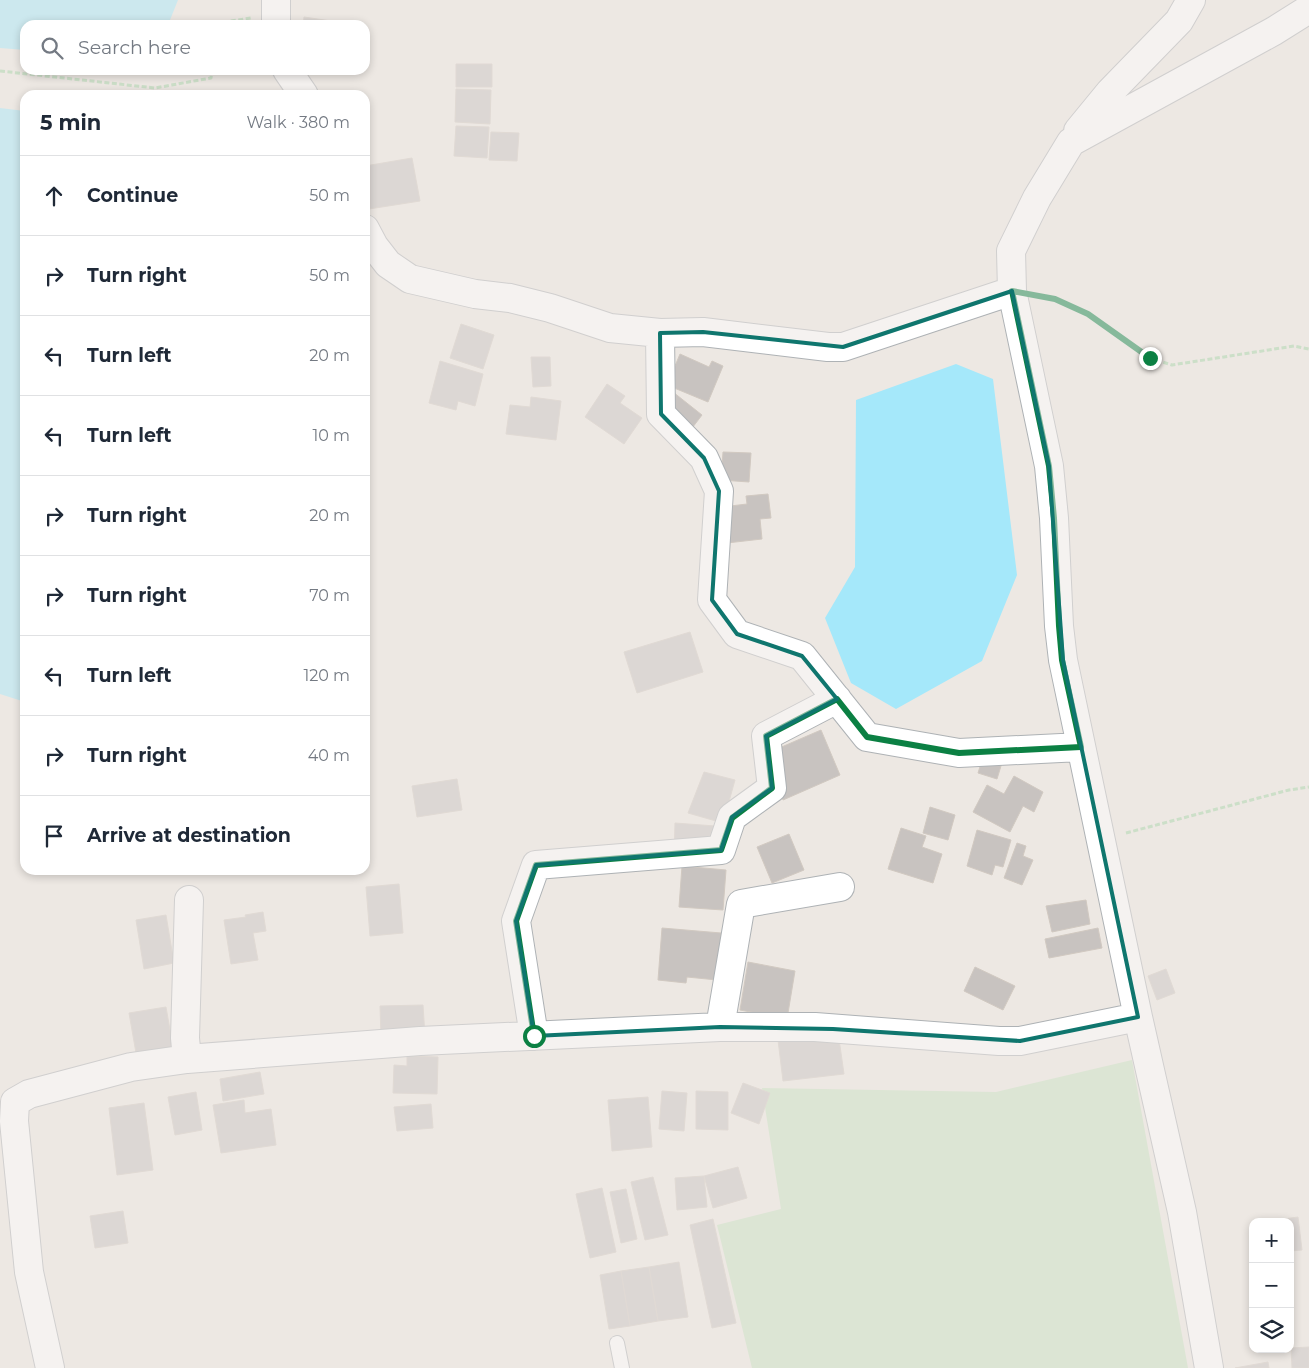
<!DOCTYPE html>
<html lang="en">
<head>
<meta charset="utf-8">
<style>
  :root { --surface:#fff; --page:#f6f6f7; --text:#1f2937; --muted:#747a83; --line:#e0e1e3 }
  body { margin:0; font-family:Montserrat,sans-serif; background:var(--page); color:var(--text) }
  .controls { position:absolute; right:15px; bottom:15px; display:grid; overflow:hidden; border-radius:10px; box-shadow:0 2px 8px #0003 }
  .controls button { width:45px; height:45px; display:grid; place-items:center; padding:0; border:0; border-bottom:1px solid var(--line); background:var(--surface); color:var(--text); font:25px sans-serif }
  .stop { position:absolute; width:15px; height:15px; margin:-11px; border:4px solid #0b8043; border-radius:50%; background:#fff }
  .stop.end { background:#0b8043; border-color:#fff; box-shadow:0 1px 5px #0008 }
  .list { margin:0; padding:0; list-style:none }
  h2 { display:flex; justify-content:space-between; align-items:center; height:65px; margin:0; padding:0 20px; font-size:21px }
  h2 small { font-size:16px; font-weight:400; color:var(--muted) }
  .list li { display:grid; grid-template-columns:32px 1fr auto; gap:15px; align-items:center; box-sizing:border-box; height:80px; padding:0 20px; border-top:1px solid var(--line) }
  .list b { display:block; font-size:19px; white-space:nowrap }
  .list em { font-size:16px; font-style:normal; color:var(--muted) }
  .icon { flex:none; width:28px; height:28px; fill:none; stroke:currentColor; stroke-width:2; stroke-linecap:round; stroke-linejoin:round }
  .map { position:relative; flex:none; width:1309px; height:1368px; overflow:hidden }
  .search { position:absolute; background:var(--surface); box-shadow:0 2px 8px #0003; left:20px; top:20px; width:350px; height:55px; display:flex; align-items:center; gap:12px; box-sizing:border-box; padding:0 18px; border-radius:15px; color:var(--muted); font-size:19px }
  .panel { position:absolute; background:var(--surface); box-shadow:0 2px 8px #0003; left:20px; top:90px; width:350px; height:785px; border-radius:15px }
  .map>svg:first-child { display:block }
  .green { fill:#c8e3c0 }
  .water { fill:#a5e8fa }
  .building { fill:#c8c3c0; stroke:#d1c9c1 }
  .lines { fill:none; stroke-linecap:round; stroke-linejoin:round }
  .lane-casing { stroke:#aeb2b5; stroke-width:16 }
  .street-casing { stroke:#aeb2b5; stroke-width:30 }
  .path { stroke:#a4d4a6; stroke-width:3; stroke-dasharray:5 2.5; stroke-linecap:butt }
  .lane { stroke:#fff; stroke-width:14 }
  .street { stroke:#fff; stroke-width:28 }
  .route { stroke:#0b8043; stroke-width:6 }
  .marked { fill:none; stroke:#0f766e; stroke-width:4; stroke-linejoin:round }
</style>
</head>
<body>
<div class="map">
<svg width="1309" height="1368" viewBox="0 0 1309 1368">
  <rect width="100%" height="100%" fill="#ede8e3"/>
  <path class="green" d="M 1132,1060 L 1188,1368 L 752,1368 L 717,1225 L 781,1209 L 762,1088 L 996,1092 Z"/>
  <path class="water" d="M 0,0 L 178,0 L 168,25 L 25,25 L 25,50 L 0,48 Z
    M 0,108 L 25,111 L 25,702 L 0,694 Z
    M 956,364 L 993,379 L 1017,575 L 982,661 L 896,709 L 851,683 L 825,618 L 855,567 L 856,400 Z"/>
  <path class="building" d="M 304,17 L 331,21 L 330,25 L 303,25 Z
    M 456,64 L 492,64 L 492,87 L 456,87 Z
    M 456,89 L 491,90 L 490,124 L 455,122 Z
    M 456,126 L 489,127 L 487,158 L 454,156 Z
    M 491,132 L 519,133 L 517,161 L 489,160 Z
    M 412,158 L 420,201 L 369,209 L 365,184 L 365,166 Z
    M 461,324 L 494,335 L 483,369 L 450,358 Z
    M 680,354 L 709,367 L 712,361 L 723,366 L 708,402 L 667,385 Z
    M 531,357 L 550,357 L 551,386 L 533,387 Z
    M 440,361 L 483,374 L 475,406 L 458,401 L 456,410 L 429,403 Z
    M 607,384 L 625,396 L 620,403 L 642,418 L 624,444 L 585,417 Z
    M 673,392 L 702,415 L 686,436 L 657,413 Z
    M 531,397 L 561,401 L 556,440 L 506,434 L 510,405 L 530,407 Z
    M 723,452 L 751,453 L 749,482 L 721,480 Z
    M 768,494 L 771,518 L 760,519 L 762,539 L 718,544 L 714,508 L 747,504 L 746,496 Z
    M 690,632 L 703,672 L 637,693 L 624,652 Z
    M 821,730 L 840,775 L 783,800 L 763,755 Z
    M 986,747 L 1005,753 L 997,779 L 978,773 Z
    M 704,772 L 735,780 L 723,823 L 688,813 Z
    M 1014,776 L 1043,792 L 1034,812 L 1023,806 L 1010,832 L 973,812 L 987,785 L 1004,794 Z
    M 457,779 L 462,810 L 417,817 L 412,786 Z
    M 930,807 L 955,815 L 948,840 L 923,833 Z
    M 675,823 L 715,826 L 715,848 L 674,856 Z
    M 901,828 L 926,836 L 922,847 L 942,854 L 933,883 L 888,869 Z
    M 977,830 L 1011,840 L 1003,867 L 995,865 L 992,875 L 967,866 Z
    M 789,834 L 804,870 L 772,883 L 757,847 Z
    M 1017,843 L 1026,846 L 1023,856 L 1033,860 L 1022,885 L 1004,878 Z
    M 682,866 L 726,870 L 723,910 L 679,907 Z
    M 399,884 L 403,933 L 370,936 L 366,887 Z
    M 1086,900 L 1090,924 L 1052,932 L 1046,906 Z
    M 263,912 L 266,931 L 253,933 L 258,960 L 231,964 L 224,920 L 246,917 L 245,915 Z
    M 166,915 L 174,963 L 144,969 L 136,920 Z
    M 662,928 L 721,933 L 717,980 L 687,977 L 686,983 L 658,980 Z
    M 1098,928 L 1102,948 L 1049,958 L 1045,939 Z
    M 748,962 L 795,971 L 787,1019 L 740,1010 Z
    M 975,967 L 1015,986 L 1003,1010 L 964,991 Z
    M 1166,969 L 1175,993 L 1157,1000 L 1148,976 Z
    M 423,1005 L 425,1036 L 381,1037 L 380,1006 Z
    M 166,1007 L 173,1047 L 136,1053 L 129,1013 Z
    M 838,1032 L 844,1074 L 783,1081 L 778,1040 Z
    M 407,1056 L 438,1057 L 437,1094 L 393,1093 L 394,1065 L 407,1066 Z
    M 260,1072 L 264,1094 L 223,1101 L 220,1079 Z
    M 743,1083 L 770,1093 L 759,1124 L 731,1113 Z
    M 662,1091 L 687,1093 L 684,1131 L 659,1129 Z
    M 696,1091 L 728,1092 L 728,1130 L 696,1129 Z
    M 196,1092 L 202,1130 L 175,1135 L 168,1097 Z
    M 648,1097 L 652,1147 L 612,1151 L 608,1100 Z
    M 244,1100 L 245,1113 L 271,1109 L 276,1145 L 221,1153 L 213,1105 Z
    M 144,1103 L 153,1170 L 117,1175 L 109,1108 Z
    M 431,1104 L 433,1128 L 397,1131 L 394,1107 Z
    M 738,1167 L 747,1198 L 713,1208 L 704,1176 Z
    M 704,1176 L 707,1207 L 677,1210 L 675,1178 Z
    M 653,1177 L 668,1235 L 645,1240 L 631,1182 Z
    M 602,1188 L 616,1252 L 590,1258 L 576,1194 Z
    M 626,1189 L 637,1239 L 621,1243 L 610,1192 Z
    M 123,1211 L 128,1243 L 95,1248 L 90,1216 Z
    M 1298,1217 L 1302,1250 L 1290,1251 L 1290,1222 L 1263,1222 Z
    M 713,1219 L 736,1323 L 712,1328 L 690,1225 Z
    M 679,1262 L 688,1317 L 658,1321 L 649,1267 Z
    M 649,1267 L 658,1321 L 630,1326 L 621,1271 Z
    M 621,1271 L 630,1326 L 609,1329 L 600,1275 Z
    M 1309,1347 L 1309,1368 L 1292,1368 L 1291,1348 Z
    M 1268,1362 L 1269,1368 L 1235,1368 Z"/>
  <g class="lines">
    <g class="lane-casing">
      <path id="lane" d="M 617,1343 L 622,1368"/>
    </g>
    <g class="street-casing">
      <path id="street" d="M 276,25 L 276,0
        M 287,70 L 304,95
        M 1078,131 L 1110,92 L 1179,21 L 1191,0
        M 365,229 L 374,246 L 388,264 L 410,279 L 475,294 L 510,298 L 550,308 L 610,328 L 660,333 L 703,332 L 828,347 L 843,347 L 1012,291
        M 660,333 L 661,414 L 704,458 L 719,491 L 712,600 L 737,634 L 802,656 L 867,737 L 959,753 L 1081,747
        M 720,1027 L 741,904 L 840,887
        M 534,1036 L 516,921 L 536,865 L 721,850 L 732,817 L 772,788 L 766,736 L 837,699
        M 187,1059 L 420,1041 L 720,1027 L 815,1027 L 999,1041 L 1020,1041 L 1138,1017
        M 50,1368 L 29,1272 L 14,1121 L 15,1102 L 29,1094 L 131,1067 L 187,1059 L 185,1038 L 189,900
        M 1209,1368 L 1182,1212 L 1138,1017 L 1063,660 L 1059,626 L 1054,518 L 1049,466 L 1012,291 L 1011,251 L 1037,198 L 1071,142 L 1274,31 L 1309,9"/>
    </g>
    <path class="path" d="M 218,25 L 218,23 L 251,18
      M 0,71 L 155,88 L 211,78 L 212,70
      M 1039,296 L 1055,299 L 1088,314 L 1150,358 L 1172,365 L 1294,346 L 1309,349
      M 1126,833 L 1289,790 L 1309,787"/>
    <use href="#lane" class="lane"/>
    <use href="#street" class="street"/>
  </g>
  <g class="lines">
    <path class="route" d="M 534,1036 L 516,921 L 536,865 L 721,850 L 732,818 L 772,788 L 766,736 L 837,699 L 867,737 L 959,753 L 1081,747 L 1062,660 L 1059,626 L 1054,518 L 1049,466 L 1012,291 L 1055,299 L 1088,314 L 1150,358"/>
  </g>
  <path d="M0 0H1309V1368H0ZM 1012,291 L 1049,466 L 1063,660 L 1138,1017 L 1020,1041 L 833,1029 L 720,1027 L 534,1036 L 516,921 L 536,865 L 721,850 L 732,817 L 772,788 L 766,736 L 837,699 L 802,656 L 737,634 L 712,600 L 719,491 L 704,458 L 661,414 L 660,333 L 703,332 L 843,347 Z" fill="#ede8e3" fill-opacity=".55" fill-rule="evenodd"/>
  <path class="marked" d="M 1012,291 L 1049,466 L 1063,660 L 1138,1017 L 1020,1041 L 833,1029 L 720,1027 L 534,1036 L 516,921 L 536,865 L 721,850 L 732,817 L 772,788 L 766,736 L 837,699 L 802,656 L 737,634 L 712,600 L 719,491 L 704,458 L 661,414 L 660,333 L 703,332 L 843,347 Z"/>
</svg>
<div class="controls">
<button>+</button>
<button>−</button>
<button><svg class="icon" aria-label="layers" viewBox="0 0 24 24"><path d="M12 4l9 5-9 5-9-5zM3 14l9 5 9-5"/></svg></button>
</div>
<div class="stop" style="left:534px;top:1036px"></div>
<div class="stop end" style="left:1150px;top:358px"></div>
<div class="search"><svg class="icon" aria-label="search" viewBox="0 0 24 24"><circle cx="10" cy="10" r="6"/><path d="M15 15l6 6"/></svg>Search here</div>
<section class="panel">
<h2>5 min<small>Walk · 380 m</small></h2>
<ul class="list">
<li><svg class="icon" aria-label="ahead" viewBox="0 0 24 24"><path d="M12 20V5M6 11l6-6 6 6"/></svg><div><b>Continue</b></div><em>50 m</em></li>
<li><svg class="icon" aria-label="right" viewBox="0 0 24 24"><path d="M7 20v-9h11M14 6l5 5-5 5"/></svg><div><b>Turn right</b></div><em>50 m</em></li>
<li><svg class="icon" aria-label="left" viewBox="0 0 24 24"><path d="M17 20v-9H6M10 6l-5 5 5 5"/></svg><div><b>Turn left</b></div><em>20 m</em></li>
<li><svg class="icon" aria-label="left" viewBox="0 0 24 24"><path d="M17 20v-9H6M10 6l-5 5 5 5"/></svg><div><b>Turn left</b></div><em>10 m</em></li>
<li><svg class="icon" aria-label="right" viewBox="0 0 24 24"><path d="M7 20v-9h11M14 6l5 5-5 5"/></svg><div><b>Turn right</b></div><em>20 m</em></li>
<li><svg class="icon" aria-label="right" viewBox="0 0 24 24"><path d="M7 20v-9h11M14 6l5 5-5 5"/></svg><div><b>Turn right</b></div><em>70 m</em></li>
<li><svg class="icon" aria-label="left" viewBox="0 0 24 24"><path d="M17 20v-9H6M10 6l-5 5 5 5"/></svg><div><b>Turn left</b></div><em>120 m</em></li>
<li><svg class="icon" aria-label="right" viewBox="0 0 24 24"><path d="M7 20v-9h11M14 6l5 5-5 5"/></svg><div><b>Turn right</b></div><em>40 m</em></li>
<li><svg class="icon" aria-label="arrive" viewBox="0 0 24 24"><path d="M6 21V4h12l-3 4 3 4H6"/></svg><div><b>Arrive at destination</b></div></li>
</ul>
</section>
</div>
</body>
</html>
